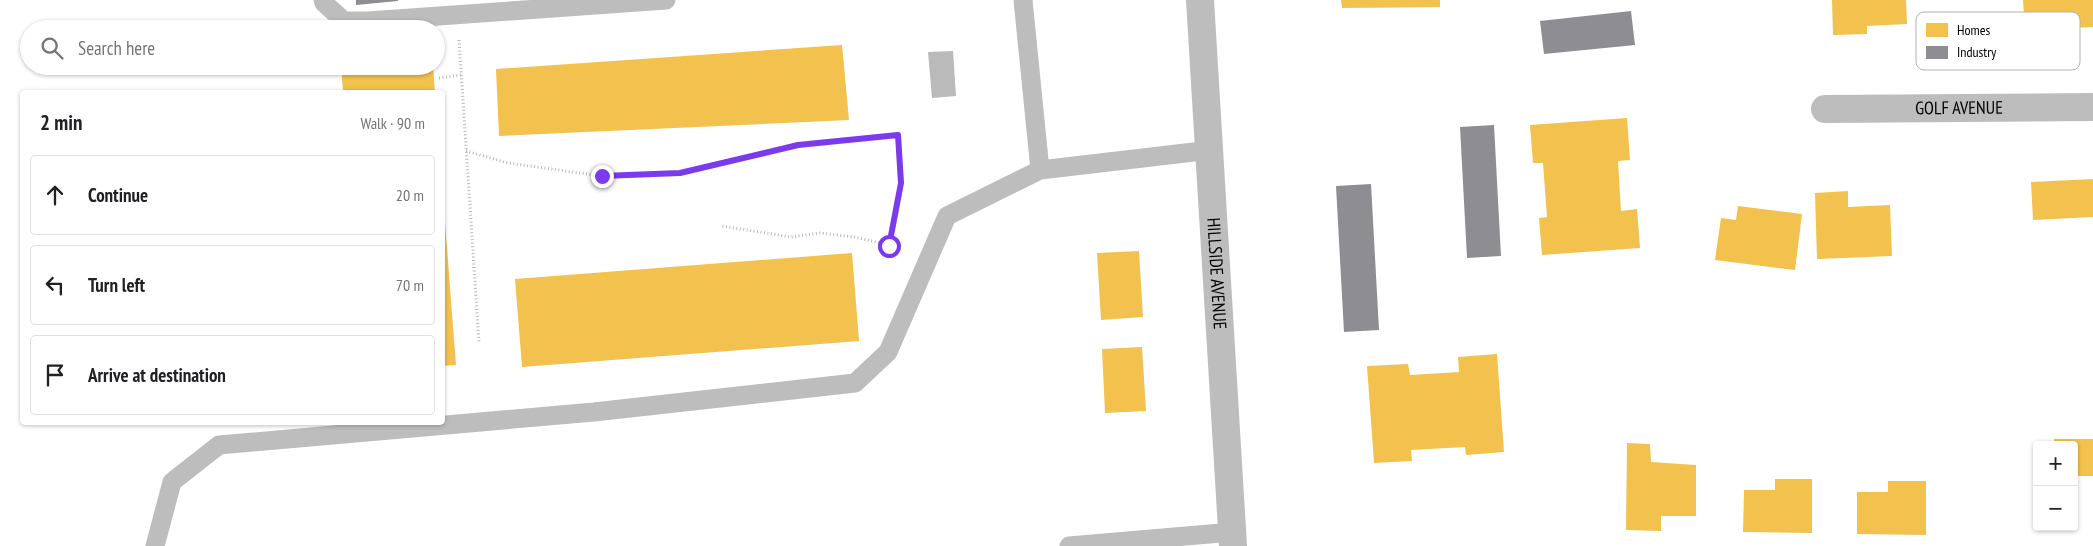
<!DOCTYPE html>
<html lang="en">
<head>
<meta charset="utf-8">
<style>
  :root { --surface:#fff; --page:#f2f2f2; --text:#202124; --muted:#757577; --line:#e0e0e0 }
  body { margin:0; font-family:"PT Sans Narrow",sans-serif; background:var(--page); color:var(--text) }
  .controls { position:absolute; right:15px; bottom:15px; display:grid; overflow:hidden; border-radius:5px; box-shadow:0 1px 4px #0004 }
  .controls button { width:45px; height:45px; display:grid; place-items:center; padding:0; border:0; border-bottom:1px solid var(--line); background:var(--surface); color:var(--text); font:25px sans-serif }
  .stop { position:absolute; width:15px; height:15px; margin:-11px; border:4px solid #7c3aed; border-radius:50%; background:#fff }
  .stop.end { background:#7c3aed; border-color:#fff; box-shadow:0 1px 5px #0008 }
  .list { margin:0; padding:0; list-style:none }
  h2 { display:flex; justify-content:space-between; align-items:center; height:65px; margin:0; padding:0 20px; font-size:21px }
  h2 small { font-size:16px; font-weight:400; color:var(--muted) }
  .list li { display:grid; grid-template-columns:32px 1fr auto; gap:15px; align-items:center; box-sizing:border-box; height:80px; margin:0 10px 10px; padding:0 10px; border:1px solid var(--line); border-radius:5px }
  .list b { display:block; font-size:19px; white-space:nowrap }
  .list em { font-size:16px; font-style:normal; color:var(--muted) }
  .icon { flex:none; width:28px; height:28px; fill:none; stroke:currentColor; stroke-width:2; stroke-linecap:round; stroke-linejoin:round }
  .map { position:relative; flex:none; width:2093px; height:546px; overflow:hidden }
  .search { position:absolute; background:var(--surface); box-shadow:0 1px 4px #0004; left:20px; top:20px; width:425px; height:55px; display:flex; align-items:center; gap:12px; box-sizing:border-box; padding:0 18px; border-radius:28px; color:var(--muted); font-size:19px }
  .panel { position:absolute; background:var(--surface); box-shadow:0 1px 4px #0004; left:20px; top:90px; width:425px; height:335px; border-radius:5px }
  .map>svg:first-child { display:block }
  .water { fill:#bababa }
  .homes { fill:#f2c14e }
  .industry { fill:#8d8d92 }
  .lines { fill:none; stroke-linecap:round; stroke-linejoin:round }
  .path { stroke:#b8b8b8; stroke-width:3; stroke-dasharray:1 2.5; stroke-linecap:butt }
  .service { stroke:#bdbdbd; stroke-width:19 }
  .minor { stroke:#bdbdbd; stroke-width:28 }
  .tertiary { stroke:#bdbdbd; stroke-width:28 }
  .route { stroke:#7c3aed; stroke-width:6 }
  .labels { text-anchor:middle; stroke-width:5; stroke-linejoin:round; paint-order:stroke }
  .street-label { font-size:18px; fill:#000; stroke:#fff }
  .key { fill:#fff; stroke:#b2b2b2; stroke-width:1 }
  .key-label { font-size:14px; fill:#000 }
</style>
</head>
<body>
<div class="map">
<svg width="2093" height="546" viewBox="0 0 2093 546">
  <rect width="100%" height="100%" fill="#fff"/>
  <path class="water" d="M 953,51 L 956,96 L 932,98 L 928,52 Z"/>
  <path class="homes" d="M 1341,0 L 1440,0 L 1440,7 L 1342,8 Z
    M 1832,0 L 1906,0 L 1907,24 L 1867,26 L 1867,34 L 1833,35 Z
    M 2023,0 L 2093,0 L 2093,27 L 2025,30 Z
    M 842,45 L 849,120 L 499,136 L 496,69 Z
    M 341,66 L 433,66 L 435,92 L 343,92 Z
    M 1627,118 L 1630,160 L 1618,161 L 1621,211 L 1637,209 L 1640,248 L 1542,255 L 1539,218 L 1547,217 L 1543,163 L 1533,163 L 1530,125 Z
    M 2093,179 L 2093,217 L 2033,220 L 2031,182 Z
    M 1848,191 L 1848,207 L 1890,205 L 1892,256 L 1817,259 L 1815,193 Z
    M 1738,206 L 1802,214 L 1795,270 L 1715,260 L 1721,218 L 1736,220 Z
    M 442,209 L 444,209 L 456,365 L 442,366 Z
    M 1139,251 L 1143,317 L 1101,320 L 1097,253 Z
    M 852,253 L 859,341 L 522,367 L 515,279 Z
    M 1142,347 L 1146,411 L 1105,413 L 1102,349 Z
    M 1497,354 L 1504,452 L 1466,455 L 1465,447 L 1411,450 L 1412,461 L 1374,463 L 1367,366 L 1408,364 L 1410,375 L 1459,372 L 1458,357 Z
    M 2054,439 L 2093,439 L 2093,476 L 2074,476 L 2074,445 L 2054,445 Z
    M 1627,443 L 1650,444 L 1651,462 L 1696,465 L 1696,516 L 1661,516 L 1661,531 L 1626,530 Z
    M 1775,479 L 1812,479 L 1812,533 L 1743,532 L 1744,490 L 1775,490 Z
    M 1888,481 L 1926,481 L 1926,535 L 1857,534 L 1857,492 L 1888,492 Z"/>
  <path class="industry" d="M 356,0 L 398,0 L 398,1 L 356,5 Z
    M 1631,11 L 1635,45 L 1544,54 L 1540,21 Z
    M 1494,125 L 1501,256 L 1467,258 L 1460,127 Z
    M 1371,184 L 1379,330 L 1344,332 L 1336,186 Z"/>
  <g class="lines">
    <path class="path" d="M 459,40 L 479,342
      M 439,78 L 461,75
      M 466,151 L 508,163 L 602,176 L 680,173 L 797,145 L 898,135 L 901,183 L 889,245 L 854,237 L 820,233 L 791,237 L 722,226"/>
    <path class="service" d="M 323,0 L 324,3 L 344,21 L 368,21 L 666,0
      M 1040,170 L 1211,150
      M 155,546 L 172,482 L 219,445 L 594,412 L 855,383 L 888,352 L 947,216 L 1040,170 L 1023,0
      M 1069,546 L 1233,532"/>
    <path class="minor" id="s1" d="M 1825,109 L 2093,107"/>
    <path class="tertiary" id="s2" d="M 1200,0 L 1233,546"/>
  </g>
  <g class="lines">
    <path class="route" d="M 602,176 L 680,173 L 798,145 L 898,135 L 901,183 L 889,246"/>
  </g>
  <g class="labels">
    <g class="street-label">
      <text dy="6" stroke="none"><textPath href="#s1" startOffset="134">GOLF AVENUE</textPath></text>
      <text dy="6" stroke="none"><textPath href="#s2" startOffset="274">HILLSIDE AVENUE</textPath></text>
    </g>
  </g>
  <rect x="1916" y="12" width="164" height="58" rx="8" class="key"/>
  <rect x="1926" y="23" width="22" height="14" fill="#f2c14e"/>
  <rect x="1926" y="46" width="22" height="13" fill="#8d8d92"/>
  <g class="key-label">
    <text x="1957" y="35">Homes</text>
    <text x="1957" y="57">Industry</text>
  </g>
</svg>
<div class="controls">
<button>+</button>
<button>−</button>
</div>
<div class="stop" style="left:889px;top:246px"></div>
<div class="stop end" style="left:602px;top:176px"></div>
<div class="search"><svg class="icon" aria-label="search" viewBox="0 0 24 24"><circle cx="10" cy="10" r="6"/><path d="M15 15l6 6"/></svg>Search here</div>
<section class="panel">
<h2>2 min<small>Walk · 90 m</small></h2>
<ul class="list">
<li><svg class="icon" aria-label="ahead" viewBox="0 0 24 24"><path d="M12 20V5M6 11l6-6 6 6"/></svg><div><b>Continue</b></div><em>20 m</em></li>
<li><svg class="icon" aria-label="left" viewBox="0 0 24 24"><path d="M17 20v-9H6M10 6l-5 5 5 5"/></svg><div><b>Turn left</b></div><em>70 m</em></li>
<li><svg class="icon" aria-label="arrive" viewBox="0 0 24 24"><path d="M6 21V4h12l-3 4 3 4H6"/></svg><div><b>Arrive at destination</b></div></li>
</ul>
</section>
</div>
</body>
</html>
